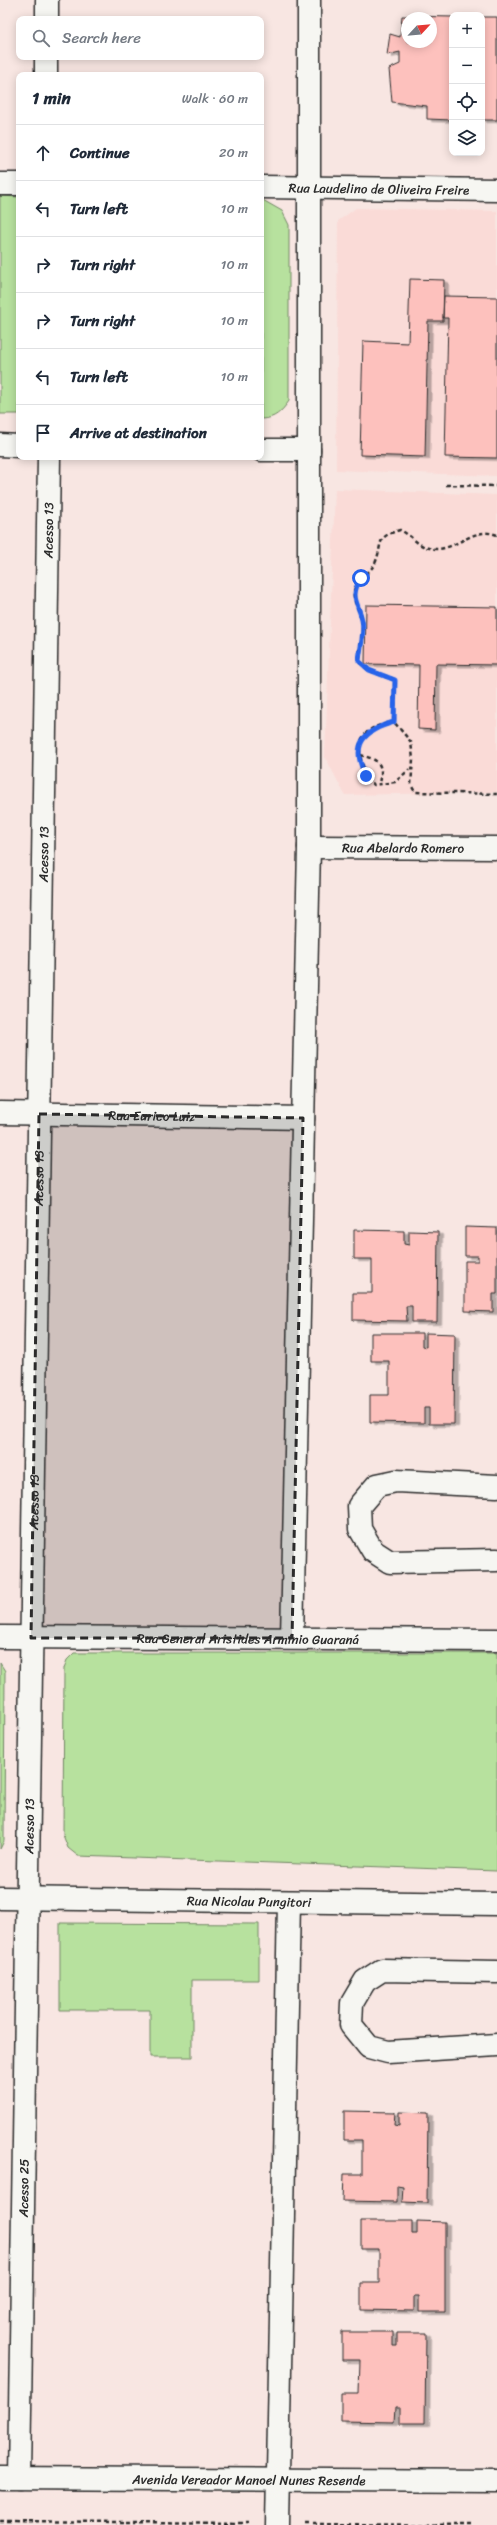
<!DOCTYPE html>
<html lang="en">
<head>
<meta charset="utf-8">
<style>
  :root { --surface:#fff; --page:#f6f6f7; --text:#1f2937; --muted:#747a83; --line:#e0e1e3 }
  body { margin:0; font-family:Sriracha,sans-serif; background:var(--page); color:var(--text) }
  .controls { position:absolute; right:12px; top:12px; display:grid; overflow:hidden; border-radius:8px; box-shadow:0 2px 10px #0003 }
  .controls button { width:36px; height:36px; display:grid; place-items:center; padding:0; border:0; border-bottom:1px solid var(--line); background:var(--surface); color:var(--text); font:20px sans-serif }
  .compass { position:absolute; left:401px; top:12px; width:36px; height:36px; border-radius:50%; background:var(--surface); box-shadow:0 2px 10px #0003; rotate:64deg }
  .stop { position:absolute; width:12px; height:12px; margin:-9px; border:3px solid #2563eb; border-radius:50%; background:#fff }
  .stop.end { background:#2563eb; border-color:#fff; box-shadow:0 1px 4px #0008 }
  .list { margin:0; padding:0; list-style:none }
  h2 { display:flex; justify-content:space-between; align-items:center; height:52px; margin:0; padding:0 16px; font-size:17px }
  h2 small { font-size:13px; font-weight:400; color:var(--muted) }
  .list li { display:grid; grid-template-columns:26px 1fr auto; gap:12px; align-items:center; box-sizing:border-box; height:56px; padding:0 16px; border-top:1px solid var(--line) }
  .list b { display:block; font-size:15px; white-space:nowrap }
  .list em { font-size:13px; font-style:normal; color:var(--muted) }
  .icon { flex:none; width:22px; height:22px; fill:none; stroke:currentColor; stroke-width:2; stroke-linecap:round; stroke-linejoin:round }
  .map { position:relative; flex:none; width:497px; height:2525px; overflow:hidden }
  .search { position:absolute; background:var(--surface); box-shadow:0 2px 10px #0003; left:16px; top:16px; width:248px; height:44px; display:flex; align-items:center; gap:10px; box-sizing:border-box; padding:0 14px; border-radius:8px; color:var(--muted); font-size:15px }
  .panel { position:absolute; background:var(--surface); box-shadow:0 2px 10px #0003; left:16px; top:72px; width:248px; height:388px; border-radius:8px }
  .map>svg:first-child { display:block }
  .built { fill:#fadbd7 }
  .green { fill:#b7e19e; stroke:#718664 }
  .building { fill:#fdc1bd; stroke:#2b2b2b; fill-rule:evenodd; filter:url(#shadow) }
  .lines { fill:none; stroke-linecap:round; stroke-linejoin:round }
  .minor-casing { stroke:#2b2b2b; stroke-width:25 }
  .path { stroke:#2b2b2b; stroke-width:2.5; stroke-dasharray:4 3; stroke-linecap:butt }
  .minor { stroke:#f6f6f2; stroke-width:22 }
  .route { stroke:#2563eb; stroke-width:5 }
  .marked { fill:#2b2b2b; fill-opacity:0.2; stroke:#2b2b2b; stroke-width:3; stroke-dasharray:8 5; stroke-linejoin:round }
  .labels { text-anchor:middle; stroke-width:4; stroke-linejoin:round; paint-order:stroke }
  .street-label { font-size:13px; fill:#2b2b2b; stroke:#f6f6f2 }
</style>
</head>
<body>
<div class="map">
<svg width="497" height="2525" viewBox="0 0 497 2525">
  <defs>
    <filter id="shadow"><feDropShadow dx="4.5" dy="2.5" stdDeviation="0" flood-color="#0004"/></filter>
  </defs>
  <rect width="100%" height="100%" fill="#f8e6e2"/>
  <filter id="ink" filterUnits="userSpaceOnUse"><feTurbulence type="fractalNoise" baseFrequency=".025" numOctaves="2"/><feDisplacementMap in="SourceGraphic" scale="8" xChannelSelector="R" yChannelSelector="G"/><feConvolveMatrix kernelMatrix="1 2 1 2 8 2 1 2 1" color-interpolation-filters="sRGB"/></filter>
  <g filter="url(#ink)">
    <path class="built" d="M 356,208 L 497,211 L 497,476 L 336,470 L 338,221 Z
      M 335,489 L 497,495 L 497,792 L 345,795 L 325,757 Z"/>
    <path class="green" d="M 0,196 L 19,197 L 19,414 L 0,414 Z
      M 261,199 L 282,211 L 289,225 L 289,401 C 282,411 275,419 261,419 Z
      M 74,1653 L 497,1653 L 497,1871 L 78,1856 L 68,1848 L 63,1835 L 64,1668 L 67,1660 Z
      M 0,1663 L 5,1671 L 4,1841 L 0,1849 Z
      M 60,1923 L 259,1924 L 259,1980 L 192,1980 L 192,2057 L 150,2057 L 150,2010 L 60,2010 Z"/>
    <path class="building" d="M 402,16 L 452,17 L 452,120 L 427,119 L 427,106 L 392,102 L 389,69 L 400,64 L 400,52 L 387,55 L 390,34 L 400,37 ZM 407,18 L 431,18 L 431,42 L 407,42 Z
      M 482,17 L 497,17 L 497,120 L 482,120 Z
      M 410,279 L 444,280 L 443,321 L 428,321 L 425,457 L 360,455 L 363,341 L 408,343 Z
      M 444,296 L 497,297 L 497,458 L 445,457 L 448,318 L 443,318 Z
      M 366,605 L 497,607 L 497,665 L 436,664 L 435,730 L 418,729 L 419,665 L 365,664 Z
      M 465,1227 L 497,1228 L 497,1294 L 493,1294 L 493,1312 L 465,1311 L 465,1261 L 478,1261 L 478,1256 L 465,1256 Z
      M 354,1230 L 404,1231 L 404,1244 L 409,1245 L 409,1231 L 438,1232 L 437,1322 L 412,1322 L 412,1306 L 406,1306 L 407,1321 L 353,1320 L 353,1293 L 372,1293 L 372,1259 L 354,1259 Z
      M 371,1333 L 422,1333 L 422,1346 L 426,1347 L 426,1333 L 455,1334 L 454,1424 L 429,1424 L 429,1408 L 424,1408 L 424,1423 L 370,1422 L 370,1395 L 389,1395 L 389,1361 L 371,1361 Z
      M 344,2111 L 395,2112 L 394,2125 L 399,2126 L 399,2112 L 428,2113 L 427,2203 L 402,2202 L 403,2187 L 397,2186 L 397,2202 L 343,2201 L 344,2174 L 362,2174 L 362,2140 L 344,2140 Z
      M 361,2221 L 412,2221 L 412,2234 L 417,2234 L 417,2221 L 445,2222 L 445,2312 L 419,2312 L 419,2296 L 414,2296 L 414,2311 L 361,2310 L 361,2283 L 379,2283 L 379,2249 L 361,2249 Z
      M 342,2332 L 393,2332 L 393,2346 L 397,2346 L 397,2333 L 426,2333 L 425,2423 L 400,2423 L 400,2407 L 395,2407 L 394,2422 L 341,2421 L 341,2394 L 359,2394 L 360,2360 L 342,2360 Z"/>
    <g class="lines">
      <g class="minor-casing">
        <g id="minor">
          <path d="M 47,19 L 47,0"/>
          <path d="M 46,75 L 46,57"/>
          <path d="M 0,184 L 19,184"/>
          <path id="s1" d="M 261,187 L 497,190"/>
          <path d="M 0,445 L 19,446"/>
          <path d="M 261,450 L 309,450"/>
          <path id="s2" d="M 309,847 L 497,848"/>
          <path id="s3" d="M 0,1113 L 303,1118"/>
          <path d="M 497,1486 L 396,1481 L 377,1485 L 359,1506 L 360,1529 L 373,1551 L 390,1562 L 497,1560"/>
          <path id="s4" d="M 0,1637 L 497,1640"/>
          <path d="M 292,1638 L 309,847 L 309,0"/>
          <path id="s5" d="M 0,1898 L 497,1904"/>
          <path d="M 497,1972 L 382,1970 L 365,1981 L 352,2003 L 351,2025 L 369,2047 L 388,2052 L 497,2045"/>
          <path id="s6" d="M 0,2478 L 497,2481"/>
          <path id="s7" d="M 19,2478 L 49,457"/>
          <path d="M 277,2525 L 289,1902"/>
        </g>
      </g>
      <path class="path" d="M 446,485 L 497,486
        M 497,535 C 470,524 452,559 423,546 C 415,542 409,534 400,530 C 375,537 383,543 376,561 C 372,572 360,576 355,588 C 351,600 360,609 362,620 C 364,632 360,648 359,661 L 369,670 L 395,680 L 394,722 L 411,742 L 413,759 L 411,785 L 415,792 L 497,794
        M 394,722 C 388,724 379,725 373,728 C 350,741 361,769 374,785 L 395,782 L 410,769
        M 360,755 C 381,760 383,765 380,785
        M 0,2521 L 247,2523
        M 306,2524 L 472,2525"/>
      <use href="#minor" class="minor"/>
    </g>
  </g>
  <g class="lines" filter="url(#ink)">
    <path class="route" d="M 361,578 C 349,598 358,601 362,620 C 365,632 360,648 359,661 L 369,670 L 395,680 L 394,722 C 365,730 349,744 366,776"/>
  </g>
  <path class="marked" d="M 39,1114 L 303,1118 L 292,1638 L 31,1638 Z"/>
  <g class="labels">
    <g class="street-label">
      <text dy="5" stroke="none"><textPath href="#s1" startOffset="118">Rua Laudelino de Oliveira Freire</textPath></text>
      <text dy="5" stroke="none"><textPath href="#s7" startOffset="1948">Acesso 13</textPath></text>
      <text dy="5" stroke="none"><textPath href="#s2" startOffset="94">Rua Abelardo Romero</textPath></text>
      <text dy="5" stroke="none"><textPath href="#s7" startOffset="1624">Acesso 13</textPath></text>
      <text dy="5" stroke="none"><textPath href="#s3" startOffset="152">Rua Eurico Luiz</textPath></text>
      <text dy="5" stroke="none"><textPath href="#s7" startOffset="1300">Acesso 13</textPath></text>
      <text dy="5" stroke="none"><textPath href="#s7" startOffset="976">Acesso 13</textPath></text>
      <text dy="5" stroke="none"><textPath href="#s4" startOffset="248">Rua General Aristides Armínio Guaraná</textPath></text>
      <text dy="5" stroke="none"><textPath href="#s7" startOffset="652">Acesso 13</textPath></text>
      <text dy="5" stroke="none"><textPath href="#s5" startOffset="249">Rua Nicolau Pungitori</textPath></text>
      <text dy="5" stroke="none"><textPath href="#s7" startOffset="290">Acesso 25</textPath></text>
      <text dy="5" stroke="none"><textPath href="#s6" startOffset="249">Avenida Vereador Manoel Nunes Resende</textPath></text>
    </g>
  </g>
</svg>
<div class="controls">
<button>+</button>
<button>−</button>
<button><svg class="icon" aria-label="locate" viewBox="0 0 24 24"><circle cx="12" cy="12" r="6"/><path d="M12 2v4M12 18v4M2 12h4M18 12h4"/></svg></button>
<button><svg class="icon" aria-label="layers" viewBox="0 0 24 24"><path d="M12 4l9 5-9 5-9-5zM3 14l9 5 9-5"/></svg></button>
</div>
<svg class="compass" viewBox="-18 -18 36 36"><path d="M0-13l5 13h-10z" fill="#e53935"/><path d="M0 13l5-13h-10z" fill="#747a83"/></svg>
<div class="stop" style="left:361px;top:578px"></div>
<div class="stop end" style="left:366px;top:776px"></div>
<div class="search"><svg class="icon" aria-label="search" viewBox="0 0 24 24"><circle cx="10" cy="10" r="6"/><path d="M15 15l6 6"/></svg>Search here</div>
<section class="panel">
<h2>1 min<small>Walk · 60 m</small></h2>
<ul class="list">
<li><svg class="icon" aria-label="ahead" viewBox="0 0 24 24"><path d="M12 20V5M6 11l6-6 6 6"/></svg><div><b>Continue</b></div><em>20 m</em></li>
<li><svg class="icon" aria-label="left" viewBox="0 0 24 24"><path d="M17 20v-9H6M10 6l-5 5 5 5"/></svg><div><b>Turn left</b></div><em>10 m</em></li>
<li><svg class="icon" aria-label="right" viewBox="0 0 24 24"><path d="M7 20v-9h11M14 6l5 5-5 5"/></svg><div><b>Turn right</b></div><em>10 m</em></li>
<li><svg class="icon" aria-label="right" viewBox="0 0 24 24"><path d="M7 20v-9h11M14 6l5 5-5 5"/></svg><div><b>Turn right</b></div><em>10 m</em></li>
<li><svg class="icon" aria-label="left" viewBox="0 0 24 24"><path d="M17 20v-9H6M10 6l-5 5 5 5"/></svg><div><b>Turn left</b></div><em>10 m</em></li>
<li><svg class="icon" aria-label="arrive" viewBox="0 0 24 24"><path d="M6 21V4h12l-3 4 3 4H6"/></svg><div><b>Arrive at destination</b></div></li>
</ul>
</section>
</div>
</body>
</html>
